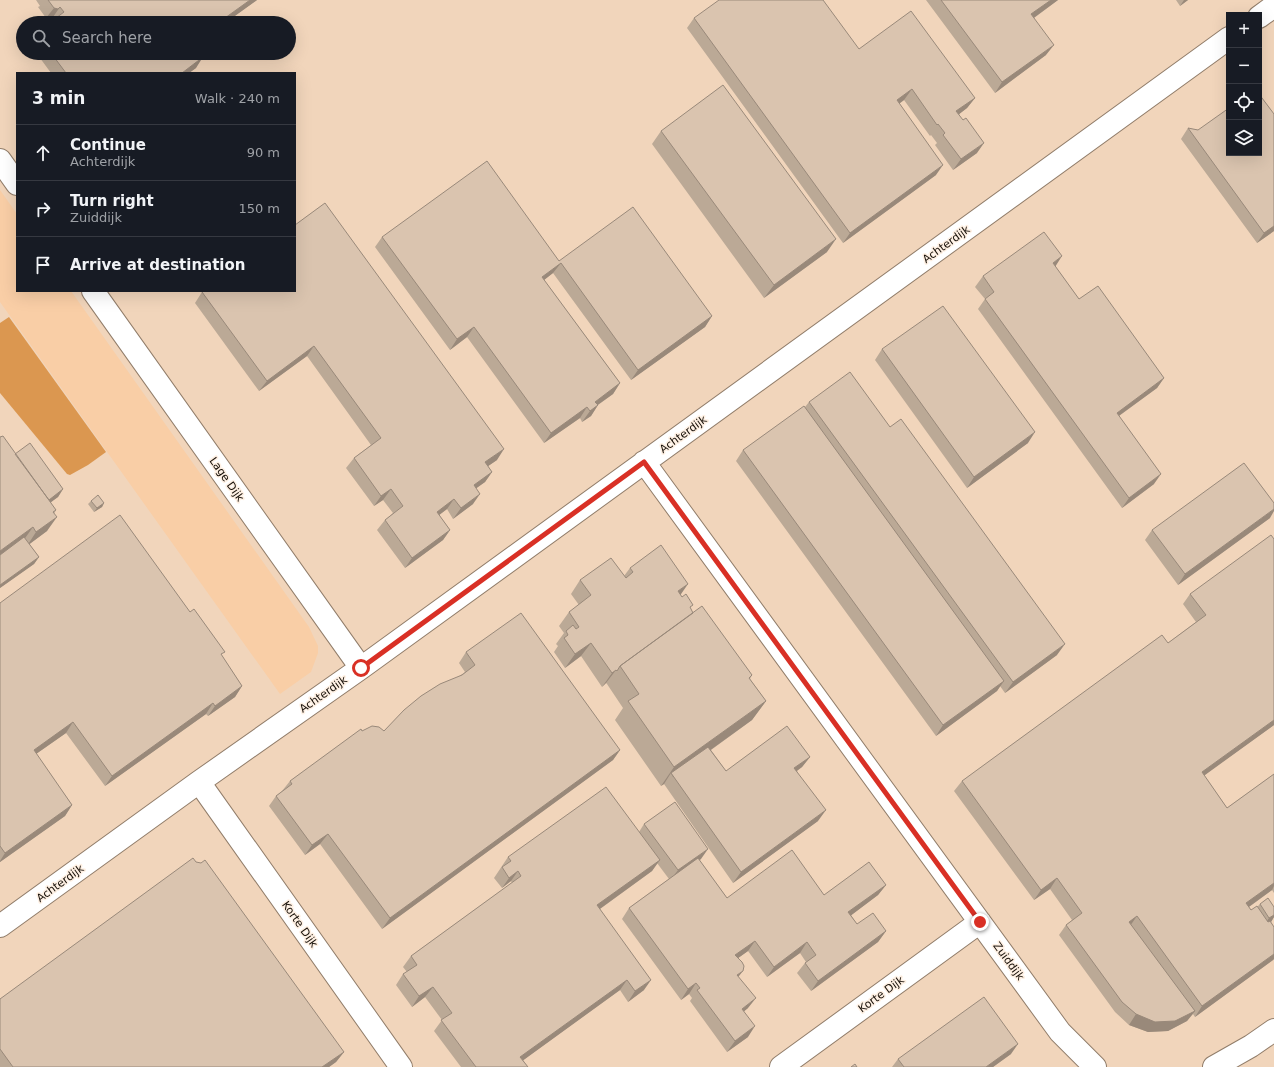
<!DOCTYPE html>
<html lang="en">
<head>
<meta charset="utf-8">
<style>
  :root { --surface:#171b24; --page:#242831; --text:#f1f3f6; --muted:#9ea1a6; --line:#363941 }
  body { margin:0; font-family:"DejaVu Sans",sans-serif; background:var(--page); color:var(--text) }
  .controls { position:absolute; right:12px; top:12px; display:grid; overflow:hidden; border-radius:0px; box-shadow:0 4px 16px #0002 }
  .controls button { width:36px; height:36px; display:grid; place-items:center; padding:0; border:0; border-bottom:1px solid var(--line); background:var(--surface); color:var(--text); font:20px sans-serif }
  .stop { position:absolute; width:12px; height:12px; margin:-9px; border:3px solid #d93025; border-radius:50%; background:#fff }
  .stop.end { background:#d93025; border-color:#fff; box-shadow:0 1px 4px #0008 }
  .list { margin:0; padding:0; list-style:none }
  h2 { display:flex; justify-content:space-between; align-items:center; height:52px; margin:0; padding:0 16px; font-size:17px }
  h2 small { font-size:13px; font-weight:400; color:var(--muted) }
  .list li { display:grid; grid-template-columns:26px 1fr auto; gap:12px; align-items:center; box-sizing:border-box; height:56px; padding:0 16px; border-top:1px solid var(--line) }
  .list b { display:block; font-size:15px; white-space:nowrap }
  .list p { margin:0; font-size:13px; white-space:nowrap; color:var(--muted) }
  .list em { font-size:13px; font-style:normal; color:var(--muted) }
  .icon { flex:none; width:22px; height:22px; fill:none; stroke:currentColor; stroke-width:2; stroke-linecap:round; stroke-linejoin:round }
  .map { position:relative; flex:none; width:1274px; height:1067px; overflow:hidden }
  .search { position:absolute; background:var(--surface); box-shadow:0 4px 16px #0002; left:16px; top:16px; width:280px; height:44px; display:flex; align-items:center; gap:10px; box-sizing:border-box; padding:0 14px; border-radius:22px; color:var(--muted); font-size:15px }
  .panel { position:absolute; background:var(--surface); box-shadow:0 4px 16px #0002; left:16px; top:72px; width:280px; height:220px; border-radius:0px }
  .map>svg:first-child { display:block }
  .built { fill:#f1d5bb; fill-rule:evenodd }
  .green { fill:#f9cea6 }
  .forest { fill:#db9750 }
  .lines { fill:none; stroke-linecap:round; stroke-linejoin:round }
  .minor-casing { stroke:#917d6a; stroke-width:24 }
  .minor { stroke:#fff; stroke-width:22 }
  .wall { fill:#bba996 }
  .shaded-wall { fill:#99897a }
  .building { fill:#dac4af; stroke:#99897a }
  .route { stroke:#d93025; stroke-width:5 }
  .labels { text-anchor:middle; stroke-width:3; stroke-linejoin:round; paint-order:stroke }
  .street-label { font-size:11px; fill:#150e07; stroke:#fef0e3 }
</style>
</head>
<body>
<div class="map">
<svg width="1274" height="1067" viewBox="0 0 1274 1067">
  <rect width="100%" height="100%" fill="#f8e1cc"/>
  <path class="built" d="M 0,0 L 1274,0 L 1274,1067 L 0,1067 ZM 1229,15 L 1259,15 L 1259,153 L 1229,153 ZM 23,23 L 289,23 L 289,53 L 23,53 ZM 17,73 L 295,73 L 295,291 L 17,291 Z"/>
  <path class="green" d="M 0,190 L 17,214 L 17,291 L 71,291 L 309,627 L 318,646 L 318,653 L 311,672 L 280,694 L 0,302 Z"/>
  <path class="forest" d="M 9,317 L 106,452 L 88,465 L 70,475 L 67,474 L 0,393 L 0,323 Z"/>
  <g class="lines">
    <g class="minor-casing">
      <path id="minor" d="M 1259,17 L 1274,6
        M 0,160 L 17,184
        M 93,291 L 361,668
        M 644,462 L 1060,1032 L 1095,1067
        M 199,782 L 401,1067
        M 0,926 L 199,782 L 361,668 L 1229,38
        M 781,1067 L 980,922
        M 1214,1067 L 1251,1046 L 1274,1030"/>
    </g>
    <use href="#minor" class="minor"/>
  </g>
  <path class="wall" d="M 36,0 L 257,0 L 225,23 L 51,23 L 54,19 L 53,17 L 50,19 L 46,18 L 38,7 L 40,6 Z
    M 926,0 L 1058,0 L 1034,18 L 1046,55 L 995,93 Z
    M 1176,0 L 1188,0 L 1180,6 Z
    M 694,18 L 975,98 L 967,108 L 959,114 L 977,153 L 953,170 L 935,145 L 937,143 L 931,135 L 930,136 L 904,100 L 899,104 L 936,175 L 843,243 L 687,28 Z
    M 41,53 L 200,53 L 196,68 L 189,73 L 51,73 L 40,58 Z
    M 1274,114 L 1274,231 L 1257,243 L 1181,139 L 1188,128 L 1198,130 Z
    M 661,131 L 827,252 L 764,298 L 652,144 Z
    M 382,237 L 559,261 L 712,316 L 705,327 L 631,380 L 553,273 L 544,280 L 620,383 L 613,394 L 598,405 L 591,416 L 582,422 L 580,418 L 544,443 L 467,337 L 450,350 L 375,247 Z
    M 1055,266 L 1079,299 L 1164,378 L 1157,388 L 1119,416 L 1154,484 L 1122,508 L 978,309 L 985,299 L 975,287 L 983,276 Z
    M 295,291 L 497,460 L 488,466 L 492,472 L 485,482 L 476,488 L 473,504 L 453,519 L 447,509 L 439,515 L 450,530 L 443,540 L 405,568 L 377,530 L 385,520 L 393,513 L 383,500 L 374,506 L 346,468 L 354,458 L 371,445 L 307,356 L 259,391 L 195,303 L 202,292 Z
    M 882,349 L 1028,443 L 967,488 L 875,360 Z
    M 809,402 L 890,427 L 1057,655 L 1005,693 L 1000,686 L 997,691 L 936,736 L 736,461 L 743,450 L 805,407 Z
    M 15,454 L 63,489 L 58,497 L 50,502 L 56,510 L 54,514 L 47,531 L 29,544 L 39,557 L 34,564 L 0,588 Z
    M 91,501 L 104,503 L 102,507 L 94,512 L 88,504 Z
    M 1270,518 L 1178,585 L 1145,540 L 1152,530 Z
    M 1274,539 L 1274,725 L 1204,775 L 1227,808 L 1274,774 L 1274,893 L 1272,890 L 1249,907 L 1251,910 L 1257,907 L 1260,904 L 1274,907 L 1274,917 L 1271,922 L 1274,927 L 1274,959 L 1273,960 L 1195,1017 L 1193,1014 L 1187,1021 L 1168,1031 L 1148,1032 L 1129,1025 L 1115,1012 L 1059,935 L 1066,925 L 1072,920 L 1050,889 L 1034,900 L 954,791 L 962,781 L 1168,643 L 1196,622 L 1183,604 L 1190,594 Z
    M 630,568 L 680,595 L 693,613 L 752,675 L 750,679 L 766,701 L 752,720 L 711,750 L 726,771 L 810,757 L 802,767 L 797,771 L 818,821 L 733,883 L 664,784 L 661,786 L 615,720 L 623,708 L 607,684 L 606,683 L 602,687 L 581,656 L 565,668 L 554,652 L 558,646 L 556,644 L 564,633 L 559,626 L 569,612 L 579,605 L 571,594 L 580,580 L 624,576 Z
    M 0,603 L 222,656 L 242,686 L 235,697 L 208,716 L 206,714 L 105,786 L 66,733 L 36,754 L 72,805 L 65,816 L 0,862 Z
    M 466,652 L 620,750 L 613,760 L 382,929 L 320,844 L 305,855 L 269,806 L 276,796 L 282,791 L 290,781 L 362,731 L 384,731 L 465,672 L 459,663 Z
    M 644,824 L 701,859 L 699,860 L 727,898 L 824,895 L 886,885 L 878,895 L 851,915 L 857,924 L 886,931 L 878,942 L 811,991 L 797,973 L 805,963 L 806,962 L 800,953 L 767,977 L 748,951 L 738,958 L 738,977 L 748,1008 L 744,1011 L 748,1037 L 727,1052 L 690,1001 L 692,998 L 689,994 L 681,1000 L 622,919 L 629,908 L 669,879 L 657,863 L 652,871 L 600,909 L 644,990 L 628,1002 L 620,990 L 523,1060 L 528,1067 L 461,1067 L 434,1031 L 442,1020 L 425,997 L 412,1007 L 396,985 L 403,974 L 407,972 L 403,967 L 411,956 L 512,883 L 511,881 L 502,888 L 494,878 L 508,857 L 639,832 Z
    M 0,999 L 344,1052 L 336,1062 L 329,1067 L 0,1067 Z
    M 1011,1054 L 993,1067 L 892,1067 L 898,1059 Z"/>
  <path class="shaded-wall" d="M 250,0 L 257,0 L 225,23 L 218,23 Z
    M 1051,0 L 1058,0 L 1024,25 L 1031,14 Z
    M 1184,0 L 1188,0 L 1180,6 Z
    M 60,7 L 53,17 L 50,19 L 46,18 L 54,8 Z
    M 1054,45 L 1046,55 L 995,93 L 1002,82 Z
    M 203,57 L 196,68 L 189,73 L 182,73 Z
    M 912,89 L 904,100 L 889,111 L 897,100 Z
    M 975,98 L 967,108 L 949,122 L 956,111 Z
    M 984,143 L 977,153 L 953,170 L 961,159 Z
    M 943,165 L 936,175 L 843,243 L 850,233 Z
    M 1274,226 L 1274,231 L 1257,243 L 1264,233 Z
    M 836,239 L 827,252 L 764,298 L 774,285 Z
    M 1062,256 L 1055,267 L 1053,263 Z
    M 561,263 L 553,273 L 535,287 L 542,277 Z
    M 712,316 L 705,327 L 631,380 L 638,370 Z
    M 474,327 L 467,337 L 450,350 L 457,339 Z
    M 314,346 L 307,356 L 259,391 L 267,381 Z
    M 1164,378 L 1157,388 L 1109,423 L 1117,413 Z
    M 620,383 L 613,394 L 589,411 L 595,402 Z
    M 598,405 L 591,416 L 582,422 L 590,411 Z
    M 587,407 L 580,418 L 544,443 L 551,433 Z
    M 1035,432 L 1028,443 L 967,488 L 974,477 Z
    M 504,449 L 497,460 L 478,473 L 485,462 Z
    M 492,472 L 485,482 L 467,495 L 474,485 Z
    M 1161,474 L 1154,484 L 1122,508 L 1129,498 Z
    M 63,489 L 58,497 L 38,512 L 43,504 Z
    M 391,489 L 383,500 L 374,506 L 381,496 Z
    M 480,494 L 473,504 L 453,519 L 461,508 Z
    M 454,499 L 447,509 L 430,522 L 437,512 Z
    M 104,503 L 102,507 L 94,512 L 97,508 Z
    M 1274,509 L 1274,511 L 1270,518 L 1178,585 L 1185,574 Z
    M 57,517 L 47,531 L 27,546 L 36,532 Z
    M 33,527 L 23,541 L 0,558 L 0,551 Z
    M 450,530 L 443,540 L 405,568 L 412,558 Z
    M 39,557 L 34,564 L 0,588 L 0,585 Z
    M 688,584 L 679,597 L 678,591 Z
    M 591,643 L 581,656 L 565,668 L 575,654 Z
    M 1065,644 L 1057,655 L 1005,693 L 1013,682 Z
    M 616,670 L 606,683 L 602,687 L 612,673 Z
    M 1004,681 L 997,691 L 936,736 L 943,725 Z
    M 242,686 L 235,697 L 208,716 L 215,706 Z
    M 766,701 L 752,720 L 673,777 L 671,773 L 664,784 L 661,786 L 674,767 Z
    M 213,703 L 206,714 L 105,786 L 112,776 Z
    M 1274,720 L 1274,725 L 1194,783 L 1202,772 Z
    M 73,722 L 66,733 L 26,761 L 34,750 Z
    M 620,750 L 613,760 L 382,929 L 390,918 Z
    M 810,757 L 802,767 L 787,778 L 794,768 Z
    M 72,805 L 65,816 L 0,862 L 0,861 L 5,853 Z
    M 826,810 L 818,821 L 733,883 L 741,872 Z
    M 328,834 L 320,844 L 305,855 L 312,845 Z
    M 708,849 L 701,859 L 670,881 L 678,870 Z
    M 660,860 L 652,871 L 590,916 L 597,905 Z
    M 518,871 L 511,881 L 502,888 L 509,878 Z
    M 1057,878 L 1050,889 L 1034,900 L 1041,890 Z
    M 1274,883 L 1274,886 L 1272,890 L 1239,914 L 1246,903 Z
    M 886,885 L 878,895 L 841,923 L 848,912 Z
    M 1274,915 L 1274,917 L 1271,922 L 1262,928 L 1269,918 Z
    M 1137,916 L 1130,926 L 1129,922 Z
    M 886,931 L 878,942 L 811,991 L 818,981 Z
    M 755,941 L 748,951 L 727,966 L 735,955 Z
    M 807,942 L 800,953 L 767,977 L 774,967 Z
    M 1274,954 L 1274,959 L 1273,960 L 1195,1017 L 1202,1006 Z
    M 743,971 L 735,981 L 737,975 Z
    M 627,980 L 620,990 L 514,1067 L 520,1057 Z
    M 651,980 L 644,990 L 628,1002 L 635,991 Z
    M 696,983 L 689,994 L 681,1000 L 688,989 Z
    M 433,987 L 425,997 L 412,1007 L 419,996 Z
    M 756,998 L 748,1008 L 735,1019 L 742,1009 Z
    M 1195,1011 L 1187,1021 L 1168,1031 L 1148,1032 L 1129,1025 L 1136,1014 Z
    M 755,1026 L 748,1037 L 727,1052 L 735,1041 Z
    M 1018,1044 L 1011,1054 L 993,1067 L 986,1067 Z
    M 344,1052 L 336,1062 L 329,1067 L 322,1067 Z"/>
  <path class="building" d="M 48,0 L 250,0 L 218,23 L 52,23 L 52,21 L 64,12 L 60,7 L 58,9 L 54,8 Z
    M 719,0 L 823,0 L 859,49 L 911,11 L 975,98 L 956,111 L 963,120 L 966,118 L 984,143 L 961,159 L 943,135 L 945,133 L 938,124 L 937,125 L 912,89 L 897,100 L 943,165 L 850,233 L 694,18 Z
    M 941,0 L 1051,0 L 1031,14 L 1054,45 L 1002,82 Z
    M 51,53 L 200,53 L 203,57 L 182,73 L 66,73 Z
    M 723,85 L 836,239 L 774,285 L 661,131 Z
    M 1259,94 L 1274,114 L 1274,226 L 1264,233 L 1188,128 L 1198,130 L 1229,108 L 1229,153 L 1259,153 Z
    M 487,161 L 559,261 L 633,207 L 712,316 L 638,370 L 561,263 L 542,277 L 620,383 L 595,402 L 598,405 L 590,411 L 587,407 L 551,433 L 474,327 L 457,339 L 382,237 Z
    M 325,203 L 504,449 L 485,462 L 492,472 L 474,485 L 480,494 L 461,508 L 454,499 L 437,512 L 450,530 L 412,558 L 385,520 L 403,506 L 391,489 L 381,496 L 354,458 L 381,438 L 314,346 L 267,381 L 202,292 L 204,291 L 295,291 L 295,225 Z
    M 1044,232 L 1062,256 L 1053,263 L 1079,299 L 1098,286 L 1164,378 L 1117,413 L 1161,474 L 1129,498 L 985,299 L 994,292 L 983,276 Z
    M 943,306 L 1035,432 L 974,477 L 882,349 Z
    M 850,372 L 890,427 L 901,419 L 1065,644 L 1013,682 L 809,402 Z
    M 804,406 L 1004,681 L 943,725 L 743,450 Z
    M 3,436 L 56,510 L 53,512 L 57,517 L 36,532 L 33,527 L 0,551 L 0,437 Z
    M 30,443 L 63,489 L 49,500 L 15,454 Z
    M 1244,463 L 1274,503 L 1274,509 L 1185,574 L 1152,530 Z
    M 98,495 L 104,503 L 97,508 L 91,501 Z
    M 120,515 L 190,612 L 194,609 L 225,652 L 221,654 L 242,686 L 215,706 L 213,703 L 112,776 L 73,722 L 34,750 L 72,805 L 5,853 L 0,846 L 0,603 Z
    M 1271,535 L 1274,539 L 1274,720 L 1202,772 L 1227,808 L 1274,774 L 1274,883 L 1246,903 L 1251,910 L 1257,906 L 1268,922 L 1270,921 L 1274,927 L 1274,954 L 1202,1006 L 1137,916 L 1129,922 L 1195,1011 L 1175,1021 L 1155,1022 L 1136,1014 L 1122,1002 L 1066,925 L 1082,913 L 1057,878 L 1041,890 L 962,781 L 1162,635 L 1168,643 L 1206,615 L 1190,594 Z
    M 24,537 L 39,557 L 0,585 L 0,555 Z
    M 661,545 L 688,584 L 678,591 L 682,597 L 686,594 L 693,605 L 690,607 L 693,613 L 620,666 L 617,671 L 616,670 L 612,673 L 591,643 L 575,654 L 564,638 L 568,635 L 566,631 L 573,625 L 576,629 L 579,627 L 569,612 L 591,595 L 580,580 L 611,558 L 626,578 L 633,572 L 630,568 Z
    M 702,606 L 752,675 L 749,678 L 766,701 L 674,767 L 628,701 L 639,694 L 620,666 Z
    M 521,613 L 620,750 L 390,918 L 328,834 L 312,845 L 276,796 L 292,784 L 290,781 L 361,729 L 362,731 L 372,726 L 379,727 L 384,731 L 404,710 L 421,696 L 440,684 L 462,675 L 475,665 L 466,652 Z
    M 787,726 L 810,757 L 794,768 L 826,810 L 741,872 L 671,773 L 708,747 L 726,771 Z
    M 606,787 L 660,860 L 597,905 L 651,980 L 635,991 L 627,980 L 520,1057 L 528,1067 L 476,1067 L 441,1020 L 452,1013 L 433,987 L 419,996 L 403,974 L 417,965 L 411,956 L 521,876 L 518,871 L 509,878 L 502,867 L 511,861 L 508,857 Z
    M 675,802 L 708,849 L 678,870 L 644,824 Z
    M 792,850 L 824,895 L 869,862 L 886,885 L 848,912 L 857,924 L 873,913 L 886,931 L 818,981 L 805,963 L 816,955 L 807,942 L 774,967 L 755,941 L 735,955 L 742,962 L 744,966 L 743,971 L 737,975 L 756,998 L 742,1009 L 755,1026 L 735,1041 L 697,990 L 700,988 L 696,983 L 688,989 L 629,908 L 698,858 L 727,898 Z
    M 193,858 L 196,862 L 201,863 L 205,860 L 344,1052 L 322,1067 L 13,1067 L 0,1049 L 0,999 Z
    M 1268,898 L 1274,907 L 1274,915 L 1269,918 L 1260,904 Z
    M 984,997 L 1018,1044 L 986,1067 L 904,1067 L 898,1059 Z
    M 855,1064 L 857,1067 L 851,1067 Z"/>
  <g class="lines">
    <path class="route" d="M 361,668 L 644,462 L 980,922"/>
  </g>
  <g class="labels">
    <g class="street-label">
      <text transform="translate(946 244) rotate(-36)" y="4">Achterdijk</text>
      <text transform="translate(683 434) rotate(-36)" y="4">Achterdijk</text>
      <text transform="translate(227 479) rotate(55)" y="4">Lage Dijk</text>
      <text transform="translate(323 694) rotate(-35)" y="4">Achterdijk</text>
      <text transform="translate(60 883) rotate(-36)" y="4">Achterdijk</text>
      <text transform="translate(300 924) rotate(55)" y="4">Korte Dijk</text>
      <text transform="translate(1009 961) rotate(54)" y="4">Zuiddijk</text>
      <text transform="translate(881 994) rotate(-36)" y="4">Korte Dijk</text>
    </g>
  </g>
</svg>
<div class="controls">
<button>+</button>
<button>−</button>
<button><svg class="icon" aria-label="locate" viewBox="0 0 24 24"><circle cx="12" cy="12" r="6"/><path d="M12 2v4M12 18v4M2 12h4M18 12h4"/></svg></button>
<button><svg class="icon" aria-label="layers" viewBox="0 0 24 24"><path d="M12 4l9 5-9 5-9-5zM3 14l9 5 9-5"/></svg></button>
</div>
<div class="stop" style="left:361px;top:668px"></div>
<div class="stop end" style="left:980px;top:922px"></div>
<div class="search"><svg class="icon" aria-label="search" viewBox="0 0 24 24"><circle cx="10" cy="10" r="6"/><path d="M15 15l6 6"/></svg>Search here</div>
<section class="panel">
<h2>3 min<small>Walk · 240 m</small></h2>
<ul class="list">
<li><svg class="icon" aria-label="ahead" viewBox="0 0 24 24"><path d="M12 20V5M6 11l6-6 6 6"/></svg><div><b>Continue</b><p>Achterdijk</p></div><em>90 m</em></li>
<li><svg class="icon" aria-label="right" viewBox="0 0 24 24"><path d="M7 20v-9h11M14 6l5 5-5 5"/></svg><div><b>Turn right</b><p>Zuiddijk</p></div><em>150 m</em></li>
<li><svg class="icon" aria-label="arrive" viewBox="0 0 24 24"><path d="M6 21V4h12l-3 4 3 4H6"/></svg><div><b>Arrive at destination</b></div></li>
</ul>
</section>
</div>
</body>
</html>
